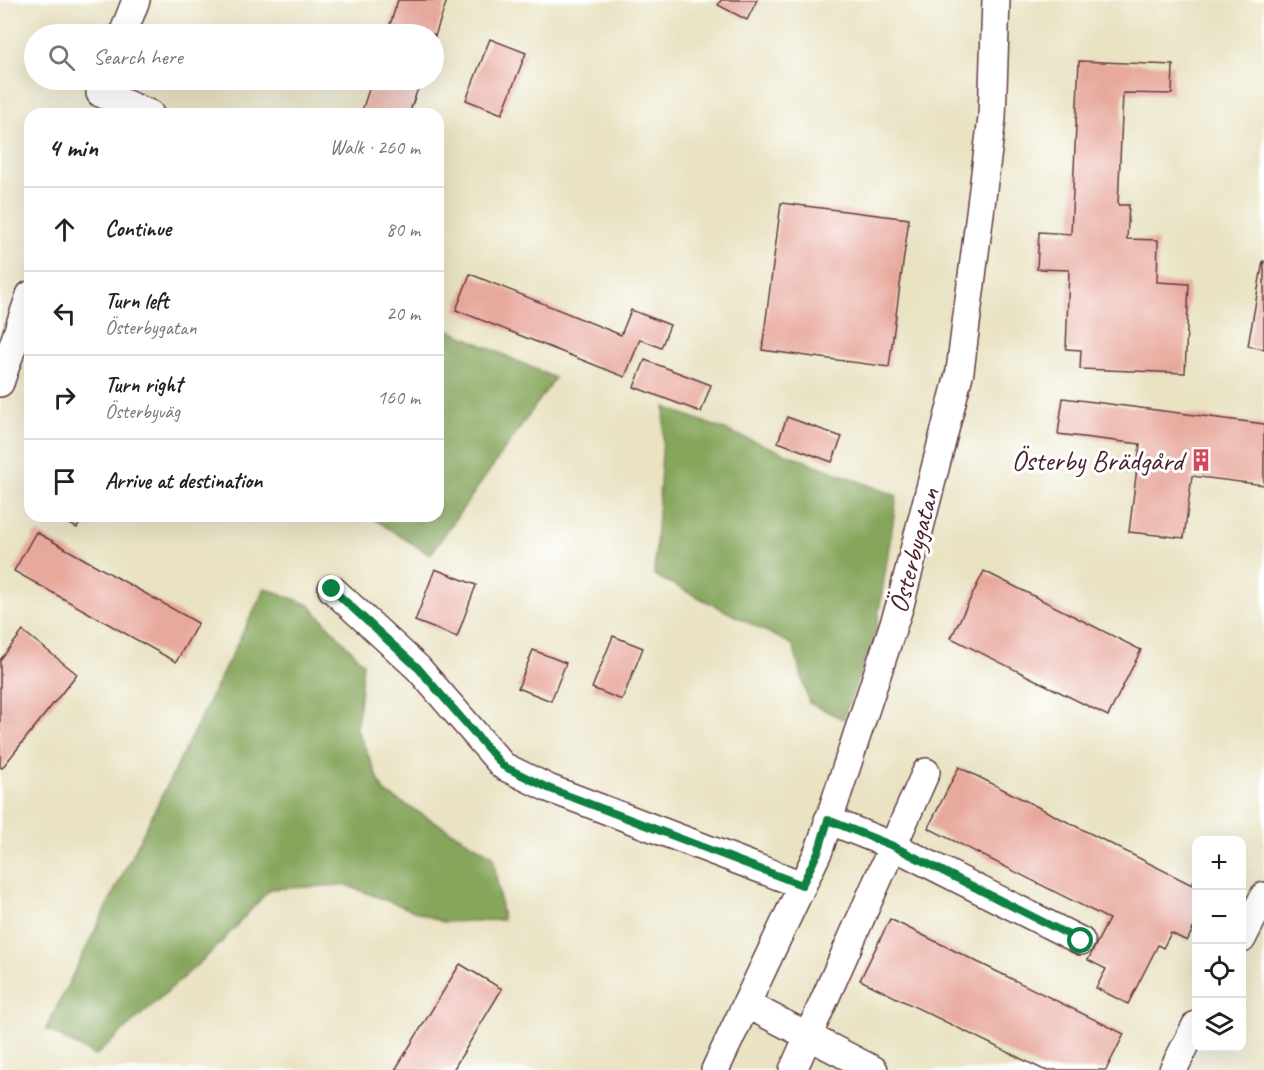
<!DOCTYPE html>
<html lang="en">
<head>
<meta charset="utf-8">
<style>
  :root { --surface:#fff; --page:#f2f2f2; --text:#222; --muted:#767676; --line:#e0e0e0 }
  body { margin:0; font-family:Caveat,sans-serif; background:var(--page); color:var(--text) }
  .controls { position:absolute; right:18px; bottom:18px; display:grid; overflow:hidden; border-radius:12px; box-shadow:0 6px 24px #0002 }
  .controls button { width:54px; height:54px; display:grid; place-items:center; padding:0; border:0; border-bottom:2px solid var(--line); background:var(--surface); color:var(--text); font:30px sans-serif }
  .stop { position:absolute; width:18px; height:18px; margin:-14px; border:4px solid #0b8043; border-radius:50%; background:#fff }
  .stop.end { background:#0b8043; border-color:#fff; box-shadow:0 2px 6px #0008 }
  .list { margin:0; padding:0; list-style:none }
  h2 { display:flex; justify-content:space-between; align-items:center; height:78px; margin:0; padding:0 24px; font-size:26px }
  h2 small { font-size:20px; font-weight:400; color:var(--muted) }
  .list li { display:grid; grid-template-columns:39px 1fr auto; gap:18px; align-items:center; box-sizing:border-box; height:84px; padding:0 24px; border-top:2px solid var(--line) }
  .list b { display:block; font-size:22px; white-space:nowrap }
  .list p { margin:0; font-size:20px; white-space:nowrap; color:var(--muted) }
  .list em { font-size:20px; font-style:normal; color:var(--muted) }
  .icon { flex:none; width:33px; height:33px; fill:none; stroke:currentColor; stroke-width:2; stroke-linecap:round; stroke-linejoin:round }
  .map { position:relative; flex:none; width:1264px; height:1070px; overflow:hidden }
  .search { position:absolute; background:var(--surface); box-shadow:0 6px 24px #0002; left:24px; top:24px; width:420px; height:66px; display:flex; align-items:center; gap:15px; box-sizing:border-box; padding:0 21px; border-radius:33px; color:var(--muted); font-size:22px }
  .panel { position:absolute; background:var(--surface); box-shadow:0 6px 24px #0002; left:24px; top:108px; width:420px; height:414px; border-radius:18px }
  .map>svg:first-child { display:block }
  .forest { fill:#86a65b; stroke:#686243; stroke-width:1.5 }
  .building { fill:#e8a99d }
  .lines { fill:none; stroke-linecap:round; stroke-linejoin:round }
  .minor-casing { stroke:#623c42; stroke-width:30 }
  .minor { stroke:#fff; stroke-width:27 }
  .route { stroke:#0b8043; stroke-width:8 }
  .labels { text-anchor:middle; stroke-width:6; stroke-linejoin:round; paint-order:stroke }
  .poi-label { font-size:28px; fill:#4a1f2b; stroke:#fff; text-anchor:end }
  .street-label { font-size:28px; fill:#4a1f2b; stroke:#fff }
</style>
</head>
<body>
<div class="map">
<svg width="1264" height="1070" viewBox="0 0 1264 1070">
  <rect width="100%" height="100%" fill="#fff"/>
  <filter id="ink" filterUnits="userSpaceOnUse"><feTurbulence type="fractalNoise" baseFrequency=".0167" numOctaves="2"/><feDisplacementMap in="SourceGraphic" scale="12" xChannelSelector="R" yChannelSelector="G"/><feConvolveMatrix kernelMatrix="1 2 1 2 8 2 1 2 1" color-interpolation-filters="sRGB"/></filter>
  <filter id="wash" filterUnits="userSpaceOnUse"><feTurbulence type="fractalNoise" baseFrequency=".008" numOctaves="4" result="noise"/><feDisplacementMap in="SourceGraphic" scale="24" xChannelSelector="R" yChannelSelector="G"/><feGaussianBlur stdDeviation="1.35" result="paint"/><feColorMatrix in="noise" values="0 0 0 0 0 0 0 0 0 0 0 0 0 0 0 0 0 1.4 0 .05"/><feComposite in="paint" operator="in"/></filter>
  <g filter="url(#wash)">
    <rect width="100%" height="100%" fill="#e9e3c3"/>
    <path class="forest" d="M 438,325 L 555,378 L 430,555 L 369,516 L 438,516 Z
      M 665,407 L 897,496 L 876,631 L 843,719 L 809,703 L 793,645 L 654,575 Z
      M 265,588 L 309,605 L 363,663 L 357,729 L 384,792 L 493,856 L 503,920 L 443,922 L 346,885 L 270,889 L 215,949 L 95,1056 L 46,1029 Z"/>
    <g id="blocks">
      <path class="building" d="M 398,0 L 447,0 L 434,39 L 434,34 L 387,34 Z
        M 721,0 L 757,0 L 747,20 L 718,5 Z
        M 490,39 L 526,53 L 502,114 L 466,100 Z
        M 1079,61 L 1173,65 L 1172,94 L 1123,93 L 1118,205 L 1129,205 L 1127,239 L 1158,240 L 1157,282 L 1189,284 L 1185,373 L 1080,369 L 1081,350 L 1066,349 L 1069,270 L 1037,269 L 1039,232 L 1071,234 Z
        M 372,80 L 421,80 L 409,114 L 361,114 Z
        M 781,203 L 909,219 L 889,367 L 762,350 Z
        M 1263,261 L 1264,261 L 1264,349 L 1248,346 Z
        M 470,274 L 621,335 L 631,310 L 670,325 L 661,348 L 640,339 L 625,377 L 456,310 Z
        M 645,360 L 711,385 L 701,412 L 634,387 Z
        M 1063,398 L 1264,424 L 1264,485 L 1192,476 L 1184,538 L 1129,532 L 1140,444 L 1058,434 Z
        M 787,417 L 842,437 L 832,462 L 778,442 Z
        M 55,516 L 84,516 L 77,528 Z
        M 36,532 L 198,623 L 176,662 L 14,571 Z
        M 435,569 L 476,585 L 457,637 L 415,621 Z
        M 984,571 L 1141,650 L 1108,716 L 951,638 Z
        M 23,631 L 77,674 L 2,768 L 0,767 L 0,660 Z
        M 613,636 L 643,648 L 622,700 L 592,688 Z
        M 533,650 L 566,663 L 551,701 L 518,688 Z
        M 959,767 L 1192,885 L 1196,875 L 1196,923 L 1187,941 L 1171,933 L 1163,948 L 1158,945 L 1128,1004 L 1096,988 L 1106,969 L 1088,960 L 1109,919 L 928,828 Z
        M 890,919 L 1124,1034 L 1106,1070 L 1044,1070 L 860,980 Z
        M 460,964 L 502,989 L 453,1070 L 395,1070 Z"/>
    </g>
  </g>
  <g filter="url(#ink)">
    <use href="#blocks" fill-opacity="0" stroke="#623c42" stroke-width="1.5"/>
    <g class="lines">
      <g class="minor-casing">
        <path id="minor" d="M 123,34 L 136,0
          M 100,93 L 150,114
          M 0,383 L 30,295
          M 332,589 L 418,668 L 503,766 L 548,788 L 802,885
          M 828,820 L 893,846 L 1081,941
          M 1242,939 L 1264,896
          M 746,1004 L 874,1070
          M 715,1070 L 819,850 L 900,605 L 960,371 L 992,118 L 996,0
          M 793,1070 L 926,772
          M 1173,1070 L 1196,1025"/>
      </g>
      <use href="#minor" class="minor"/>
    </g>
  </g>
  <g class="lines" filter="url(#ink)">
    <path class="route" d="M 332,589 L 418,668 L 503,766 L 548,788 L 802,885 L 819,850 L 828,820 L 893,846 L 1081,941"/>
  </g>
  <defs>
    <g id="building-bare" transform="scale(1.8)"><path d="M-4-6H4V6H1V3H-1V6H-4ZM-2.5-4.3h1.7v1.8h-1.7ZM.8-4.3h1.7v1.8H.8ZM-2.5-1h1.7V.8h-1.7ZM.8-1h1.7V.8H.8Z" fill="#d1495b" stroke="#fff" stroke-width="2.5" paint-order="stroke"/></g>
  </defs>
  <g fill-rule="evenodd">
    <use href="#building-bare" x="1201" y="460"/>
  </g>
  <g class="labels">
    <g class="poi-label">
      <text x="1183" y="470">Österby Brädgård</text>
    </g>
    <g class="street-label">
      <text transform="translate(913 550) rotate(-75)" y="10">Österbygatan</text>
    </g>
  </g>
</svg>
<div class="controls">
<button>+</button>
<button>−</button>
<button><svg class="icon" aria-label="locate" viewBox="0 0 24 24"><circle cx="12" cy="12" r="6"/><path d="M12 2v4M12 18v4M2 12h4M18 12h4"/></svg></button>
<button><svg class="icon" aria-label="layers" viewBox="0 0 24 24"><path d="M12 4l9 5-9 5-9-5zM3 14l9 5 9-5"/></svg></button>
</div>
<div class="stop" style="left:1081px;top:941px"></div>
<div class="stop end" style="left:332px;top:589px"></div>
<div class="search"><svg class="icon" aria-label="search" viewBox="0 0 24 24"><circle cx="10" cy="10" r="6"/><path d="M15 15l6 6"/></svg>Search here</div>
<section class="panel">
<h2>4 min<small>Walk · 260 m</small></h2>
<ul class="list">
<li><svg class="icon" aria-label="ahead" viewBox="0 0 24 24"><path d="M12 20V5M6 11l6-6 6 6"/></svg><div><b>Continue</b></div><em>80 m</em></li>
<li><svg class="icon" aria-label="left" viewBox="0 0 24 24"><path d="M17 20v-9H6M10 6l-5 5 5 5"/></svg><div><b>Turn left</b><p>Österbygatan</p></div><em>20 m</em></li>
<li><svg class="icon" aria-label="right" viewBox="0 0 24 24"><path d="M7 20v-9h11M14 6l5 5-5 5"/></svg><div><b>Turn right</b><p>Österbyväg</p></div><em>160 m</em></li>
<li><svg class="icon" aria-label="arrive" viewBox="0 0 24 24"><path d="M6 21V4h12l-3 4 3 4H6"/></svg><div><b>Arrive at destination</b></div></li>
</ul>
</section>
</div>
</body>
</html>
